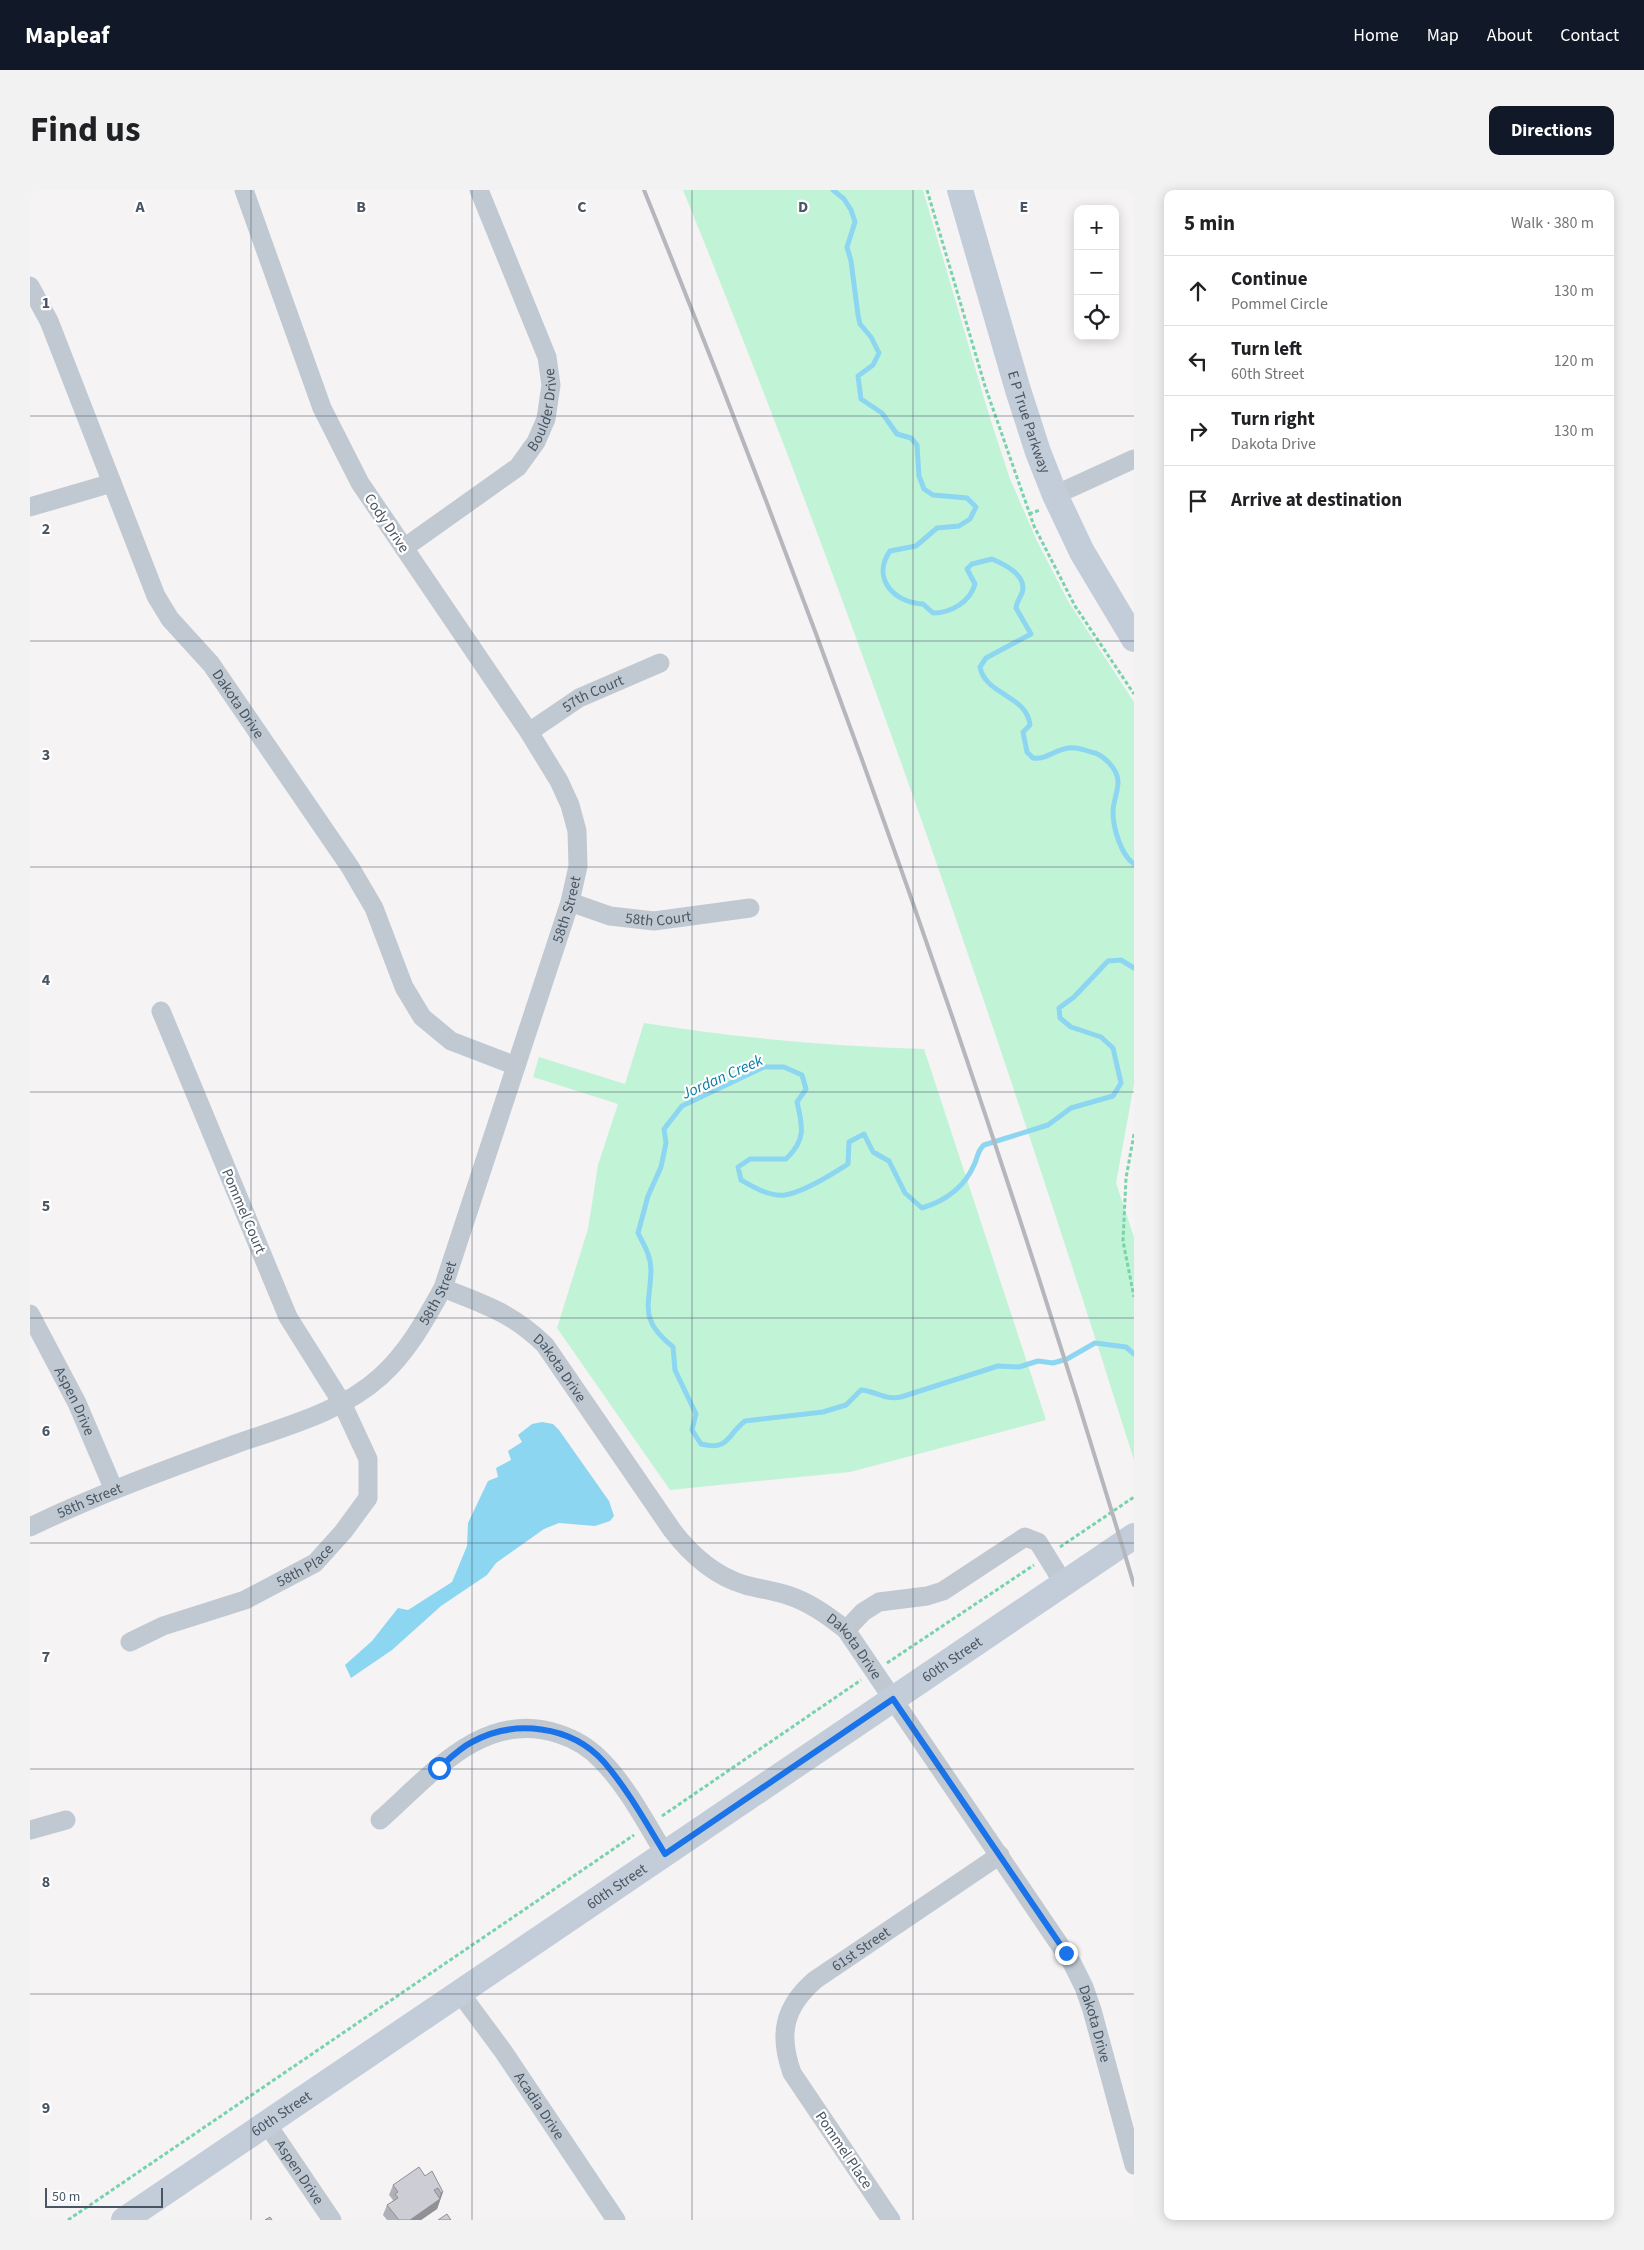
<!DOCTYPE html>
<html lang="en">
<head>
<meta charset="utf-8">
<style>
  :root { --surface:#fff; --page:#f2f2f2; --text:#202124; --muted:#757577; --line:#e0e0e0; --accent:#111827 }
  body { margin:0; font-family:"Source Sans 3",sans-serif; background:var(--page); color:var(--text) }
  .controls { position:absolute; right:15px; top:15px; display:grid; overflow:hidden; border-radius:10px; box-shadow:0 2px 12px #0003 }
  .controls button { width:45px; height:45px; display:grid; place-items:center; padding:0; border:0; border-bottom:1px solid var(--line); background:var(--surface); color:var(--text); font:25px sans-serif }
  .scale { position:absolute; left:15px; bottom:12px; width:118px; box-sizing:border-box; padding-left:5px; border:2px solid #495562; border-top:0; font-size:14px; line-height:18px; white-space:nowrap; color:#495562; -webkit-text-stroke:4px #fff; paint-order:stroke }
  .stop { position:absolute; width:15px; height:15px; margin:-11px; border:4px solid #1a73e8; border-radius:50%; background:#fff }
  .stop.end { background:#1a73e8; border-color:#fff; box-shadow:0 1px 5px #0008 }
  .list { margin:0; padding:0; list-style:none }
  h2 { display:flex; justify-content:space-between; align-items:center; height:65px; margin:0; padding:0 20px; font-size:21px }
  h2 small { font-size:16px; font-weight:400; color:var(--muted) }
  .list li { display:grid; grid-template-columns:32px 1fr auto; gap:15px; align-items:center; box-sizing:border-box; height:70px; padding:0 20px; border-top:1px solid var(--line) }
  .list b { display:block; font-size:19px; white-space:nowrap }
  .list p { margin:0; font-size:16px; white-space:nowrap; color:var(--muted) }
  .list em { font-size:16px; font-style:normal; color:var(--muted) }
  .icon { flex:none; width:28px; height:28px; fill:none; stroke:currentColor; stroke-width:2; stroke-linecap:round; stroke-linejoin:round }
  .map { position:relative; flex:none; width:1104px; height:2030px; overflow:hidden; border-radius:10px }
  header { display:flex; align-items:center; gap:30px; box-sizing:border-box; height:70px; padding:0 25px; background:var(--accent); color:#fff }
  header strong { font-size:24px }
  nav { display:flex; gap:28px; margin-inline-start:auto; font-size:18px }
  .intro { display:flex; align-items:center; justify-content:space-between; box-sizing:border-box; height:120px; padding:0 30px }
  h1 { margin:0; font-size:35px }
  .button { padding:12px 22px; border-radius:10px; background:var(--accent); color:#fff; font-size:18px; font-weight:700 }
  main { display:flex; gap:30px; padding:0 30px }
  aside { flex:1; background:var(--surface); border-radius:10px; box-shadow:0 2px 12px #0003 }
  .map>svg:first-child { display:block }
  .green { fill:#c1f3d7 }
  .water { fill:#8dd6f1 }
  .lines { fill:none; stroke-linecap:round; stroke-linejoin:round }
  .stream { stroke:#8dd6f1; stroke-width:5 }
  .path { stroke:#77d3ab; stroke-width:3; stroke-dasharray:4 2.5; stroke-linecap:butt }
  .minor { stroke:#c0c9d2; stroke-width:19 }
  .secondary { stroke:#c3cdda; stroke-width:26 }
  .rail { stroke:#b5b7bd; stroke-width:4 }
  .wall { fill:#b0b1b7 }
  .shaded-wall { fill:#909095 }
  .building { fill:#cdced5; stroke:#909095 }
  .route { stroke:#1a73e8; stroke-width:6 }
  .grid { fill:none; stroke:#495562; stroke-width:1; stroke-opacity:0.55 }
  .labels { text-anchor:middle; stroke-width:4.5; stroke-linejoin:round; paint-order:stroke }
  .street-label { font-size:15px; fill:#495562; stroke:#fff }
  .water-label { font-size:16px; font-style:italic; fill:#067ca7; stroke:#fff }
  .grid-label { font-size:16px; text-anchor:middle; font-weight:bold; fill:#495562; stroke:#fff; stroke-width:4.5; stroke-linejoin:round; paint-order:stroke }
</style>
</head>
<body>
<header>
<strong>Mapleaf</strong>
<nav><a>Home</a><a>Map</a><a>About</a><a>Contact</a></nav>
</header>
<div class="intro"><h1>Find us</h1><a class="button">Directions</a></div>
<main>
<div class="map">
<svg width="1104" height="2030" viewBox="0 0 1104 2030">
  <rect width="100%" height="100%" fill="#f5f3f3"/>
  <path class="green" d="M 653,0 L 893,0 L 959,225 L 980,289 L 1007,351 L 1038,411 L 1104,512 L 1104,894 L 1086,993 L 1104,1047 L 1104,1270 C 969,842 823,416 653,0 Z
    M 614,833 C 707,848 800,856 894,859 L 1016,1230 L 820,1282 L 640,1300 L 527,1138 L 558,1039 L 568,975 L 588,914 L 503,887 L 509,867 L 595,894 Z"/>
  <path class="water" d="M 512,1232 L 523,1234 L 529,1240 L 579,1311 L 584,1326 L 580,1331 L 565,1336 L 529,1333 L 514,1339 L 466,1373 L 457,1385 L 411,1416 L 362,1460 L 321,1488 L 315,1475 L 342,1451 L 368,1418 L 378,1420 L 422,1392 L 437,1356 L 438,1333 L 458,1291 L 468,1287 L 466,1278 L 481,1270 L 478,1261 L 492,1252 L 488,1245 L 502,1234 Z"/>
  <g class="lines">
    <path class="stream" d="M 803,0 L 814,9 L 821,20 L 825,32 L 817,57 L 821,71 L 828,125 L 830,134 L 841,147 L 849,163 L 843,175 L 828,186 L 831,209 L 852,223 L 867,244 L 881,248 L 887,255 L 889,286 L 894,299 L 903,305 L 937,308 L 946,317 L 940,329 L 929,336 L 907,338 L 886,356 L 860,361 C 841,388 864,413 893,414 L 903,423 C 921,423 940,412 945,394 L 937,379 L 942,374 L 962,369 C 974,374 998,385 992,403 C 990,408 987,411 986,418 L 1001,444 L 956,468 L 950,477 C 955,505 997,505 1000,535 L 993,542 L 997,562 L 1003,568 C 1017,570 1025,559 1039,558 C 1044,557 1055,560 1061,562 C 1073,564 1088,579 1088,592 C 1088,602 1083,612 1083,622 C 1083,638 1091,665 1104,674
      M 1104,778 L 1091,770 L 1078,771 L 1044,807 L 1029,818 L 1030,828 L 1041,837 L 1071,847 L 1083,858 L 1091,893 L 1083,906 L 1041,918 L 1018,935 L 954,955 C 947,961 948,967 944,975 C 934,998 915,1011 892,1018 L 875,1003 L 859,971 L 843,962 L 834,944 L 819,952 L 818,974 C 802,984 774,1002 755,1005 C 740,1007 723,997 711,990 L 708,977 L 720,969 L 756,969 C 776,950 773,937 767,912 L 776,899 L 772,885 L 754,877 L 734,877 L 652,916 L 634,939 L 636,953 L 631,977 L 618,1006 L 608,1043 C 614,1055 621,1066 621,1080 C 620,1117 608,1129 643,1157 L 645,1180 L 666,1224 L 662,1240 L 671,1254 C 699,1261 696,1246 715,1231 L 793,1222 L 816,1215 L 831,1200 C 849,1202 854,1210 871,1207 L 968,1176 L 989,1177 L 1008,1171 L 1023,1173 L 1037,1169 L 1065,1153 L 1096,1157 L 1104,1164"/>
    <path class="path" d="M 897,0 L 955,196 L 1004,336 L 1045,416 L 1104,504
      M 999,324 L 1010,320
      M 1104,944 L 1096,988 L 1093,1051 L 1104,1107
      M 1030,1357 L 1104,1307
      M 857,1473 L 1004,1375
      M 632,1626 L 831,1490
      M 38,2030 L 604,1645"/>
    <g class="minor">
      <path id="s1" d="M 0,96 L 19,131 L 126,406 L 140,429 L 181,474 L 320,677 L 344,718 L 374,797 L 392,827 L 421,851 L 486,876"/>
      <path d="M 1025,305 L 1104,269"/>
      <path d="M 0,317 L 82,293"/>
      <path id="s2" d="M 374,358 L 488,277 L 506,252 L 516,229 L 521,195 L 517,167 L 449,0"/>
      <path id="s3" d="M 499,542 L 549,508 L 630,473"/>
      <path id="s4" d="M 540,712 L 580,726 L 624,731 L 720,718"/>
      <path id="s5" d="M 413,1098 C 455,1115 481,1122 515,1155 L 642,1340 C 661,1365 685,1386 715,1395 C 730,1399 746,1401 760,1406 C 781,1413 799,1426 816,1440 L 1042,1773 L 1054,1797 L 1062,1820 L 1104,1975"/>
      <path id="s6" d="M 0,1124 L 47,1213 L 84,1300"/>
      <path id="s7" d="M 0,1337 C 66,1305 135,1280 203,1255 C 253,1237 310,1223 350,1187 C 378,1162 395,1130 413,1098 L 540,712 L 548,676 L 547,641 L 540,615 L 529,591 L 499,542 L 330,293 L 292,218 L 214,0"/>
      <path d="M 816,1440 L 833,1422 L 849,1412 L 897,1406 L 913,1401 L 995,1347 L 1008,1352 L 1034,1394"/>
      <path id="s8" d="M 100,1452 L 133,1436 L 215,1410 L 285,1373 L 313,1342 L 338,1308 L 338,1269 L 312,1213 L 258,1127 L 131,821"/>
      <path d="M 350,1630 C 400,1586 454,1518 529,1544 C 545,1549 561,1559 573,1572 C 598,1598 616,1633 635,1664"/>
      <path d="M 0,1640 L 36,1630"/>
      <path id="s9" d="M 430,1803 L 473,1861 L 586,2030"/>
      <path id="s10" d="M 237,1934 L 302,2030"/>
      <path id="s11" d="M 861,2030 L 762,1883 C 748,1844 754,1817 785,1790 L 970,1665"/>
    </g>
    <g class="secondary">
      <path id="s12" d="M 930,0 L 988,200 L 1008,262 L 1025,305 L 1052,362 L 1104,449"/>
      <path id="s13" d="M 94,2030 L 1104,1346"/>
    </g>
    <path class="rail" d="M 614,0 C 799,457 963,923 1104,1395"/>
  </g>
  <path class="wall" d="M 395,1986 L 413,2002 L 407,2019 L 391,2030 L 357,2030 L 353,2025 L 357,2015 L 362,2012 L 363,2010 L 359,2005 L 363,1995 Z"/>
  <path class="shaded-wall" d="M 413,2002 L 407,2019 L 391,2030 L 380,2030 L 408,2010 L 411,2003 Z"/>
  <path class="building" d="M 389,1977 L 395,1986 L 402,1981 L 413,2002 L 411,2003 L 408,1998 L 404,2000 L 410,2009 L 380,2030 L 369,2030 L 357,2015 L 368,2008 L 365,2004 L 368,2002 L 363,1995 Z
    M 417,2024 L 421,2030 L 408,2030 Z
    M 240,2027 L 242,2030 L 235,2030 Z"/>
  <g class="lines">
    <path class="route" d="M 409,1578 C 419,1569 430,1558 442,1552 C 484,1529 541,1535 574,1572 C 598,1600 616,1633 635,1664 L 863,1509 L 1036,1763"/>
  </g>
  <path class="grid" d="M 221,0 L 221,2030M 442,0 L 442,2030M 662,0 L 662,2030M 883,0 L 883,2030M 0,226 L 1104,226M 0,451 L 1104,451M 0,677 L 1104,677M 0,902 L 1104,902M 0,1128 L 1104,1128M 0,1353 L 1104,1353M 0,1579 L 1104,1579M 0,1804 L 1104,1804"/>
  <g class="labels">
    <g class="street-label">
      <text dy="5" stroke="none"><textPath href="#s2" startOffset="204">Boulder Drive</textPath></text>
      <text dy="5" stroke="none"><textPath href="#s12" startOffset="242">E P True Parkway</textPath></text>
      <text transform="translate(357 333) rotate(56)" y="5">Cody Drive</text>
      <text dy="5" stroke="none"><textPath href="#s3" startOffset="75">57th Court</textPath></text>
      <text dy="5" stroke="none"><textPath href="#s1" startOffset="471">Dakota Drive</textPath></text>
      <text dy="5" stroke="none"><textPath href="#s7" startOffset="890">58th Street</textPath></text>
      <text dy="5" stroke="none"><textPath href="#s4" startOffset="91">58th Court</textPath></text>
      <text transform="translate(214 1021) rotate(67)" y="5">Pommel Court</text>
      <text dy="5" stroke="none"><textPath href="#s7" startOffset="485">58th Street</textPath></text>
      <text dy="5" stroke="none"><textPath href="#s5" startOffset="145">Dakota Drive</textPath></text>
      <text dy="5" stroke="none"><textPath href="#s6" startOffset="98">Aspen Drive</textPath></text>
      <text dy="5" stroke="none"><textPath href="#s7" startOffset="65">58th Street</textPath></text>
      <text dy="5" stroke="none"><textPath href="#s8" startOffset="192">58th Place</textPath></text>
      <text dy="5" stroke="none"><textPath href="#s5" startOffset="565">Dakota Drive</textPath></text>
      <text dy="5" stroke="none"><textPath href="#s13" startOffset="1000">60th Street</textPath></text>
      <text dy="5" stroke="none"><textPath href="#s13" startOffset="595">60th Street</textPath></text>
      <text dy="5" stroke="none"><textPath href="#s11" startOffset="336">61st Street</textPath></text>
      <text dy="5" stroke="none"><textPath href="#s5" startOffset="1015">Dakota Drive</textPath></text>
      <text dy="5" stroke="none"><textPath href="#s9" startOffset="138">Acadia Drive</textPath></text>
      <text dy="5" stroke="none"><textPath href="#s13" startOffset="190">60th Street</textPath></text>
      <text transform="translate(814 1960) rotate(56)" y="5">Pommel Place</text>
      <text dy="5" stroke="none"><textPath href="#s10" startOffset="58">Aspen Drive</textPath></text>
    </g>
    <g class="water-label">
      <text transform="translate(692 886) rotate(-24)" y="6">Jordan Creek</text>
    </g>
  </g>
  <g class="grid-label">
    <text x="110" y="22">A</text>
    <text x="331" y="22">B</text>
    <text x="552" y="22">C</text>
    <text x="773" y="22">D</text>
    <text x="994" y="22">E</text>
    <text x="16" y="118">1</text>
    <text x="16" y="344">2</text>
    <text x="16" y="570">3</text>
    <text x="16" y="795">4</text>
    <text x="16" y="1021">5</text>
    <text x="16" y="1246">6</text>
    <text x="16" y="1472">7</text>
    <text x="16" y="1697">8</text>
    <text x="16" y="1923">9</text>
  </g>
</svg>
<div class="controls">
<button>+</button>
<button>−</button>
<button><svg class="icon" aria-label="locate" viewBox="0 0 24 24"><circle cx="12" cy="12" r="6"/><path d="M12 2v4M12 18v4M2 12h4M18 12h4"/></svg></button>
</div>
<div class="scale">50 m</div>
<div class="stop" style="left:409px;top:1578px"></div>
<div class="stop end" style="left:1036px;top:1763px"></div>
</div>
<aside>
<h2>5 min<small>Walk · 380 m</small></h2>
<ul class="list">
<li><svg class="icon" aria-label="ahead" viewBox="0 0 24 24"><path d="M12 20V5M6 11l6-6 6 6"/></svg><div><b>Continue</b><p>Pommel Circle</p></div><em>130 m</em></li>
<li><svg class="icon" aria-label="left" viewBox="0 0 24 24"><path d="M17 20v-9H6M10 6l-5 5 5 5"/></svg><div><b>Turn left</b><p>60th Street</p></div><em>120 m</em></li>
<li><svg class="icon" aria-label="right" viewBox="0 0 24 24"><path d="M7 20v-9h11M14 6l5 5-5 5"/></svg><div><b>Turn right</b><p>Dakota Drive</p></div><em>130 m</em></li>
<li><svg class="icon" aria-label="arrive" viewBox="0 0 24 24"><path d="M6 21V4h12l-3 4 3 4H6"/></svg><div><b>Arrive at destination</b></div></li>
</ul>
</aside>
</main>
</body>
</html>
